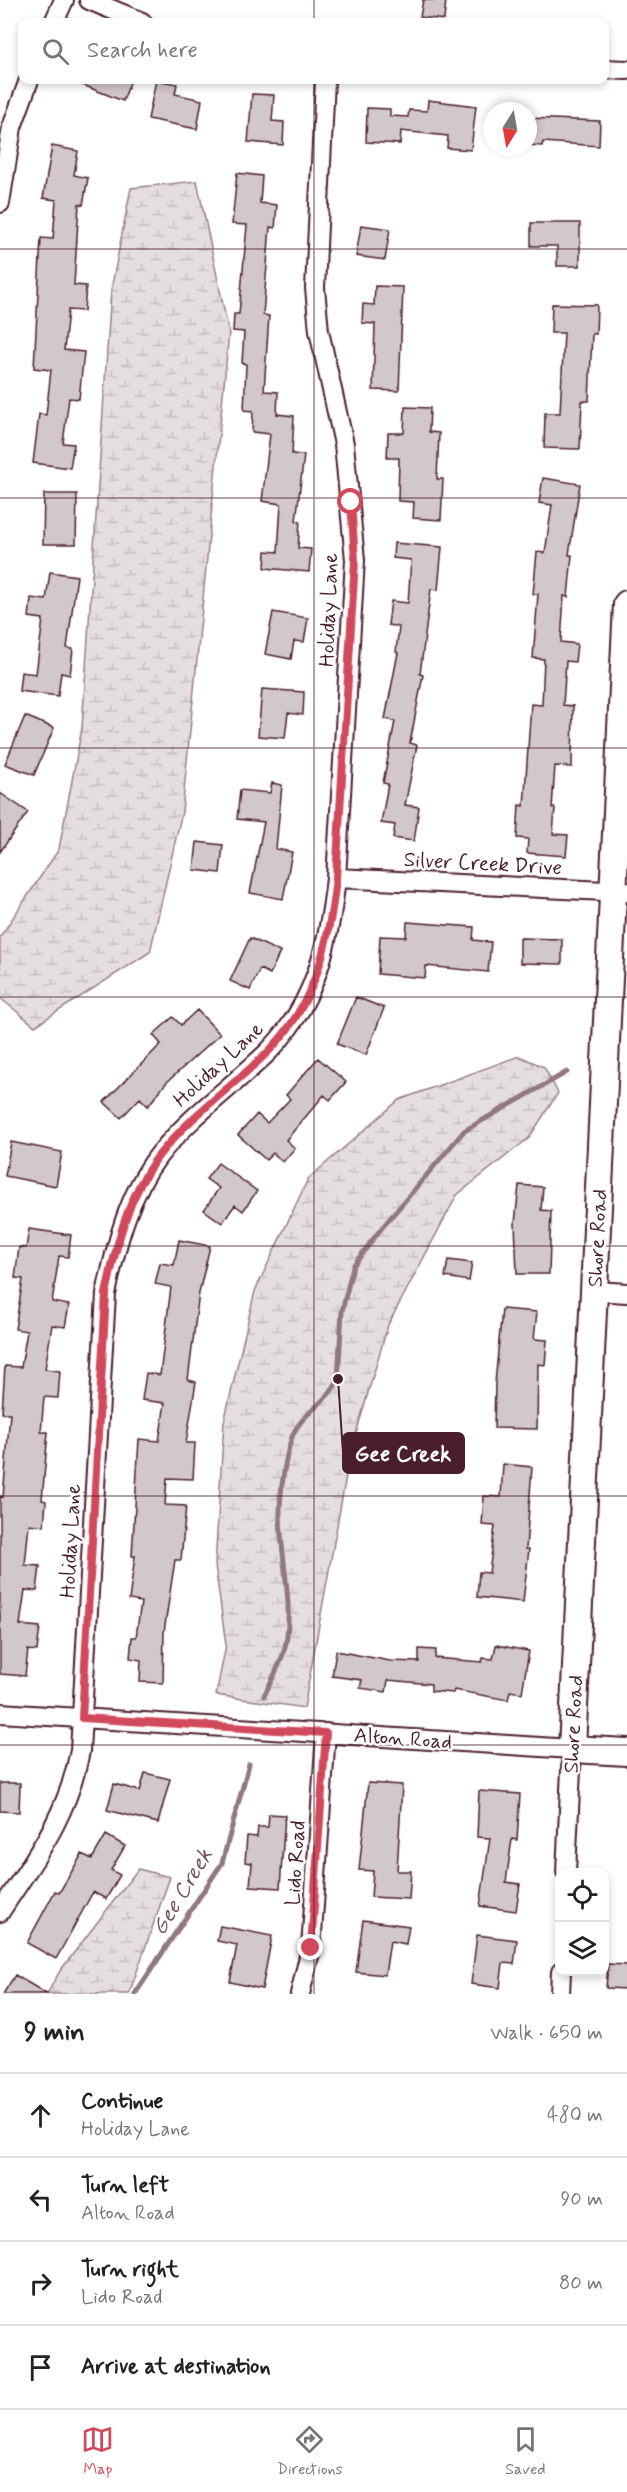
<!DOCTYPE html>
<html lang="en">
<head>
<meta charset="utf-8">
<style>
  :root { --surface:#fff; --page:#f2f2f2; --text:#222; --muted:#767676; --line:#e0e0e0; --accent:#d1495b }
  body { margin:0; font-family:Mynerve,sans-serif; background:var(--page); color:var(--text) }
  .controls { position:absolute; right:18px; bottom:18px; display:grid; overflow:hidden; border-radius:12px; box-shadow:0 3px 9px #0003 }
  .controls button { width:54px; height:54px; display:grid; place-items:center; padding:0; border:0; border-bottom:2px solid var(--line); background:var(--surface); color:var(--text); font:30px sans-serif }
  .compass { position:absolute; left:483px; top:102px; width:54px; height:54px; border-radius:50%; background:var(--surface); box-shadow:0 3px 9px #0003; rotate:191deg }
  .stop { position:absolute; width:18px; height:18px; margin:-14px; border:4px solid #d1495b; border-radius:50%; background:#fff }
  .stop.end { background:#d1495b; border-color:#fff; box-shadow:0 2px 6px #0008 }
  .list { margin:0; padding:0; list-style:none }
  h2 { display:flex; justify-content:space-between; align-items:center; height:78px; margin:0; padding:0 24px; font-size:26px }
  h2 small { font-size:20px; font-weight:400; color:var(--muted) }
  .list li { display:grid; grid-template-columns:39px 1fr auto; gap:18px; align-items:center; box-sizing:border-box; height:84px; padding:0 24px; border-top:2px solid var(--line) }
  .list b { display:block; font-size:22px; white-space:nowrap }
  .list p { margin:0; font-size:20px; white-space:nowrap; color:var(--muted) }
  .list em { font-size:20px; font-style:normal; color:var(--muted) }
  .icon { flex:none; width:33px; height:33px; fill:none; stroke:currentColor; stroke-width:2; stroke-linecap:round; stroke-linejoin:round }
  .map { position:relative; flex:none; width:627px; height:1994px; overflow:hidden }
  .search { position:absolute; background:var(--surface); box-shadow:0 3px 9px #0003; left:18px; right:18px; top:18px; height:66px; display:flex; align-items:center; gap:15px; box-sizing:border-box; padding:0 21px; border-radius:12px; color:var(--muted); font-size:22px }
  .sheet { height:414px; background:var(--surface) }
  nav { display:flex; justify-content:space-around; align-items:center; box-sizing:border-box; height:84px; border-top:2px solid var(--line); background:var(--surface); font-size:16px; color:var(--muted) }
  nav a { display:grid; justify-items:center; gap:3px }
  nav .on { color:var(--accent) }
  .map>svg:first-child { display:block }
  .wetland { fill:url(#wetland-marsh); stroke:#987e86; stroke-width:1.5 }
  .lines { fill:none; stroke-linecap:round; stroke-linejoin:round }
  .stream { stroke:#91787e; stroke-width:5 }
  .building { fill:#d2c7cb; stroke:#4a1f2b; stroke-width:1.5 }
  .street-casing { stroke:#4a1f2b; stroke-width:22 }
  .secondary-casing { stroke:#4a1f2b; stroke-width:30 }
  .street { stroke:#fff; stroke-width:18 }
  .secondary { stroke:#fff; stroke-width:26 }
  .route { stroke:#d1495b; stroke-width:8 }
  .grid { fill:none; stroke:#4a1f2b; stroke-width:1.5; stroke-opacity:0.55 }
  .labels { text-anchor:middle; stroke-width:5; stroke-linejoin:round; paint-order:stroke }
  .street-label { font-size:21px; fill:#4a1f2b; stroke:#fff }
  .water-label { font-size:22px; font-style:italic; fill:#74535c; stroke:#fff }
  .leader { fill:none; stroke:#4a1f2b; stroke-width:2 }
  .callout-dot { fill:#4a1f2b; stroke:#fff; stroke-width:2 }
  .callout { fill:#4a1f2b; stroke:#4a1f2b; stroke-width:2 }
  .callout-label { font-size:22px; text-anchor:middle; font-weight:bold; fill:#fff }
</style>
</head>
<body>
<div class="map">
<svg width="627" height="1994" viewBox="0 0 627 1994">
  <defs>
    <pattern id="wetland-marsh" width="20" height="14" patternUnits="userSpaceOnUse" patternTransform="scale(1.5)"><rect width="20" height="14" fill="#e5dee0"/><path d="M1 5h8M5 5V1M11 12h8M15 12V8" fill="none" stroke="#c6bec0"/></pattern>
  </defs>
  <rect width="100%" height="100%" fill="#fff"/>
  <filter id="ink" filterUnits="userSpaceOnUse"><feTurbulence type="fractalNoise" baseFrequency=".0167" numOctaves="2"/><feDisplacementMap in="SourceGraphic" scale="12" xChannelSelector="R" yChannelSelector="G"/><feConvolveMatrix kernelMatrix="1 2 1 2 8 2 1 2 1" color-interpolation-filters="sRGB"/></filter>
  <g filter="url(#ink)">
    <path class="wetland" d="M 197,181 L 229,333 L 182,812 L 150,952 L 35,1026 L 0,998 L 0,937 L 59,849 L 82,728 L 111,290 L 131,188 Z
      M 519,1056 L 544,1067 L 558,1093 L 529,1138 L 457,1195 L 388,1325 L 350,1454 L 304,1708 L 216,1695 L 226,1645 L 215,1565 L 224,1422 L 255,1291 L 308,1179 L 399,1100 Z
      M 138,1869 L 170,1877 L 129,1994 L 47,1994 L 60,1971 Z"/>
    <g class="lines">
      <path class="stream" d="M 264,1696 C 273,1677 285,1657 287,1636 C 292,1594 280,1554 280,1512 C 280,1493 285,1459 291,1440 C 298,1414 329,1403 338,1379 L 342,1311 L 353,1266 L 380,1230 L 464,1131 L 567,1072
        M 135,1994 L 222,1863 L 249,1764"/>
    </g>
    <path class="building" d="M 423,0 L 446,0 L 444,20 L 420,17 Z
      M 70,80 L 131,80 L 123,101 Z
      M 156,80 L 177,84 L 175,94 L 202,100 L 197,129 L 148,119 Z
      M 252,94 L 274,95 L 272,121 L 284,122 L 283,145 L 248,142 Z
      M 428,100 L 476,106 L 471,150 L 447,148 L 448,136 L 401,131 L 400,144 L 366,142 L 367,108 L 390,109 L 390,116 L 408,117 L 409,110 L 427,111 Z
      M 528,118 L 600,121 L 599,146 L 543,142 L 542,146 L 528,145 Z
      M 52,146 L 78,151 L 74,175 L 88,178 L 83,205 L 79,204 L 74,285 L 86,286 L 84,311 L 68,310 L 64,350 L 84,352 L 79,399 L 69,398 L 63,443 L 74,444 L 70,468 L 33,463 L 39,414 L 46,415 L 51,370 L 34,368 L 41,238 L 53,239 L 56,200 L 43,198 Z
      M 237,173 L 262,176 L 260,203 L 277,205 L 275,228 L 270,227 L 263,315 L 269,316 L 264,391 L 278,392 L 277,414 L 294,416 L 292,454 L 304,455 L 296,521 L 300,521 L 298,548 L 311,549 L 309,572 L 265,568 L 266,551 L 278,552 L 281,504 L 262,501 L 270,434 L 252,432 L 253,411 L 244,410 L 246,364 L 242,363 L 244,332 L 233,331 L 234,314 L 239,314 L 247,225 L 232,224 Z
      M 531,223 L 580,223 L 580,266 L 557,266 L 557,246 L 531,246 Z
      M 361,225 L 390,229 L 385,260 L 356,256 Z
      M 375,286 L 403,287 L 399,391 L 373,390 L 375,324 L 362,323 L 363,304 L 374,305 Z
      M 552,304 L 597,305 L 596,334 L 592,334 L 589,401 L 582,401 L 580,449 L 544,448 L 545,413 L 560,413 L 564,333 L 551,333 Z
      M 405,407 L 430,408 L 429,432 L 439,433 L 437,479 L 443,479 L 441,520 L 413,518 L 414,502 L 398,501 L 399,458 L 387,458 L 388,433 L 404,433 Z
      M 543,478 L 580,484 L 569,555 L 572,555 L 568,597 L 564,596 L 561,642 L 577,644 L 575,662 L 566,661 L 563,705 L 573,706 L 572,767 L 555,766 L 552,808 L 555,808 L 553,834 L 568,835 L 566,856 L 527,853 L 528,839 L 517,838 L 519,805 L 524,806 L 531,704 L 542,705 L 544,659 L 533,658 L 538,594 L 533,594 L 537,552 L 545,553 L 552,505 L 539,503 Z
      M 44,494 L 77,494 L 76,544 L 43,544 Z
      M 394,543 L 442,547 L 438,590 L 431,589 L 420,674 L 423,675 L 410,743 L 417,745 L 405,805 L 419,807 L 414,841 L 393,838 L 395,825 L 381,823 L 388,784 L 383,783 L 395,721 L 385,719 L 398,653 L 396,652 L 399,627 L 388,625 L 391,601 L 408,603 L 411,560 L 393,558 Z
      M 50,572 L 77,576 L 67,648 L 73,649 L 70,675 L 61,673 L 58,696 L 19,691 L 21,672 L 36,674 L 43,619 L 29,617 L 31,598 L 46,600 Z
      M 273,612 L 308,618 L 304,642 L 294,641 L 291,659 L 265,654 Z
      M 262,689 L 304,692 L 303,715 L 288,713 L 285,738 L 258,736 Z
      M 25,716 L 54,728 L 34,775 L 5,764 Z
      M 272,783 L 282,785 L 276,849 L 292,852 L 283,899 L 250,893 L 264,822 L 237,819 L 240,790 L 270,793 Z
      M 0,793 L 28,812 L 0,852 Z
      M 197,842 L 223,845 L 220,873 L 194,870 Z
      M 407,922 L 474,927 L 473,940 L 491,942 L 488,972 L 426,966 L 425,978 L 378,974 L 380,936 L 406,937 Z
      M 250,938 L 280,952 L 270,974 L 260,969 L 250,990 L 230,981 Z
      M 520,938 L 562,939 L 562,964 L 520,963 Z
      M 356,997 L 384,1008 L 366,1055 L 337,1044 Z
      M 197,1010 L 220,1034 L 166,1083 L 148,1106 L 140,1098 L 121,1118 L 104,1102 L 161,1044 L 153,1035 L 173,1017 L 181,1025 Z
      M 318,1058 L 346,1082 L 330,1100 L 324,1095 L 286,1140 L 295,1148 L 283,1162 L 273,1153 L 266,1160 L 238,1135 L 257,1114 L 267,1123 L 290,1099 L 286,1095 Z
      M 11,1142 L 62,1152 L 56,1186 L 5,1176 Z
      M 218,1163 L 257,1191 L 243,1211 L 235,1205 L 222,1223 L 204,1210 L 219,1188 L 206,1179 Z
      M 519,1185 L 543,1187 L 541,1210 L 551,1211 L 549,1274 L 517,1274 L 515,1223 Z
      M 29,1229 L 71,1235 L 68,1257 L 59,1256 L 52,1302 L 69,1305 L 65,1327 L 52,1325 L 45,1369 L 60,1371 L 58,1398 L 44,1397 L 41,1432 L 48,1432 L 42,1500 L 46,1501 L 44,1526 L 29,1524 L 25,1565 L 40,1566 L 37,1591 L 25,1590 L 20,1625 L 40,1627 L 37,1651 L 28,1650 L 25,1676 L 0,1674 L 0,1496 L 3,1497 L 10,1413 L 2,1413 L 5,1366 L 21,1367 L 27,1331 L 15,1329 L 23,1279 L 15,1278 L 19,1247 L 26,1248 Z
      M 179,1240 L 210,1246 L 199,1293 L 188,1380 L 196,1382 L 186,1443 L 195,1443 L 193,1479 L 167,1478 L 165,1505 L 186,1506 L 181,1560 L 175,1560 L 164,1632 L 163,1683 L 140,1682 L 141,1660 L 130,1658 L 132,1637 L 136,1637 L 141,1602 L 129,1600 L 135,1556 L 132,1556 L 139,1439 L 159,1441 L 165,1403 L 142,1400 L 146,1373 L 160,1375 L 171,1287 L 155,1284 L 160,1263 L 174,1265 Z
      M 448,1260 L 472,1263 L 469,1281 L 445,1277 Z
      M 502,1309 L 537,1312 L 534,1339 L 547,1340 L 545,1365 L 538,1364 L 537,1429 L 494,1428 L 495,1383 Z
      M 503,1464 L 532,1467 L 526,1549 L 529,1549 L 523,1602 L 477,1597 L 479,1572 L 489,1573 L 495,1526 L 482,1525 L 484,1496 L 501,1497 Z
      M 496,1645 L 529,1651 L 522,1693 L 510,1691 L 508,1700 L 454,1690 L 453,1693 L 431,1691 L 431,1684 L 388,1680 L 386,1692 L 360,1688 L 362,1680 L 332,1676 L 336,1651 L 390,1661 L 419,1662 L 419,1649 L 436,1650 L 435,1658 L 482,1662 L 483,1658 L 493,1659 Z
      M 145,1773 L 170,1779 L 158,1823 L 107,1810 L 114,1784 L 140,1791 Z
      M 0,1783 L 20,1783 L 19,1812 L 0,1811 Z
      M 368,1783 L 402,1785 L 397,1871 L 411,1871 L 409,1899 L 371,1897 L 373,1871 L 359,1870 Z
      M 479,1791 L 520,1794 L 517,1840 L 512,1839 L 506,1882 L 520,1884 L 516,1911 L 480,1906 L 490,1838 L 477,1837 Z
      M 269,1814 L 285,1815 L 280,1888 L 250,1886 L 252,1863 L 245,1862 L 247,1836 L 257,1837 L 258,1827 L 268,1827 Z
      M 106,1835 L 125,1846 L 111,1870 L 120,1875 L 106,1899 L 93,1892 L 56,1959 L 27,1943 L 55,1891 L 59,1893 L 82,1854 L 92,1859 Z
      M 363,1920 L 409,1926 L 406,1944 L 390,1941 L 385,1975 L 356,1972 Z
      M 220,1926 L 272,1936 L 262,1989 L 230,1982 L 237,1945 L 217,1941 Z
      M 477,1935 L 517,1940 L 514,1964 L 503,1963 L 500,1988 L 471,1984 Z
      M 608,1964 L 627,1965 L 627,1989 L 606,1988 Z
      M 15,1975 L 47,1994 L 3,1994 Z"/>
    <g class="lines">
      <g class="street-casing">
        <path id="street" d="M 89,0 L 142,22
          M 54,22 L 64,0
          M 604,69 L 627,70
          M 0,203 L 12,127 L 29,80
          M 336,878 L 627,892
          M 595,1291 L 627,1293
          M 0,1713 L 572,1749 L 566,1872
          M 0,1912 C 35,1858 68,1816 80,1751 L 106,1294 C 116,1245 128,1195 159,1155 C 191,1115 232,1087 268,1052 C 316,1004 329,943 336,878 L 355,560 L 344,444 L 319,331 L 315,288 L 325,80
          M 300,1994 L 311,1948 L 326,1733
          M 560,1994 L 561,1972"/>
      </g>
      <g class="secondary-casing">
        <path id="secondary" d="M 627,604 L 572,1749 L 627,1752"/>
      </g>
      <use href="#street" class="street"/>
      <use href="#secondary" class="secondary"/>
    </g>
  </g>
  <g class="lines" filter="url(#ink)">
    <path class="route" d="M 311,1948 L 326,1733 L 82,1718 L 106,1294 C 116,1245 128,1195 159,1155 C 191,1115 232,1087 268,1052 C 316,1004 329,943 336,878 L 355,560 L 351,502"/>
  </g>
  <path class="grid" d="M 314,0 L 314,22M 314,80 L 314,1994M 0,249 L 627,249M 0,498 L 627,498M 0,748 L 627,748M 0,997 L 627,997M 0,1246 L 627,1246M 0,1496 L 627,1496M 0,1745 L 627,1745"/>
  <g class="labels">
    <g class="street-label">
      <text transform="translate(328 610) rotate(-88)" y="7">Holiday Lane</text>
      <text transform="translate(483 863) rotate(3)" y="7">Silver Creek Drive</text>
      <text transform="translate(218 1064) rotate(-43)" y="7">Holiday Lane</text>
      <text transform="translate(597 1238) rotate(-87)" y="7">Shore Road</text>
      <text transform="translate(70 1541) rotate(-87)" y="7">Holiday Lane</text>
      <text transform="translate(573 1724) rotate(-87)" y="7">Shore Road</text>
      <text transform="translate(403 1738) rotate(4)" y="7">Alton Road</text>
      <text transform="translate(295 1863) rotate(-86)" y="7">Lido Road</text>
    </g>
    <g class="water-label">
      <text transform="translate(181 1891) rotate(-59)" y="8">Gee Creek</text>
    </g>
  </g>
  <path class="leader" d="M338 1379L343 1453"/>
  <circle class="callout-dot" cx="338" cy="1379" r="6"/>
  <rect class="callout" x="343" y="1433" width="121" height="40" rx="6"/>
  <g class="callout-label">
    <text x="403" y="1461">Gee Creek</text>
  </g>
</svg>
<div class="controls">
<button><svg class="icon" aria-label="locate" viewBox="0 0 24 24"><circle cx="12" cy="12" r="6"/><path d="M12 2v4M12 18v4M2 12h4M18 12h4"/></svg></button>
<button><svg class="icon" aria-label="layers" viewBox="0 0 24 24"><path d="M12 4l9 5-9 5-9-5zM3 14l9 5 9-5"/></svg></button>
</div>
<svg class="compass" viewBox="-18 -18 36 36"><path d="M0-13l5 13h-10z" fill="#e53935"/><path d="M0 13l5-13h-10z" fill="#767676"/></svg>
<div class="stop" style="left:351px;top:502px"></div>
<div class="stop end" style="left:311px;top:1948px"></div>
<div class="search"><svg class="icon" aria-label="search" viewBox="0 0 24 24"><circle cx="10" cy="10" r="6"/><path d="M15 15l6 6"/></svg>Search here</div>
</div>
<section class="sheet">
<h2>9 min<small>Walk · 650 m</small></h2>
<ul class="list">
<li><svg class="icon" aria-label="ahead" viewBox="0 0 24 24"><path d="M12 20V5M6 11l6-6 6 6"/></svg><div><b>Continue</b><p>Holiday Lane</p></div><em>480 m</em></li>
<li><svg class="icon" aria-label="left" viewBox="0 0 24 24"><path d="M17 20v-9H6M10 6l-5 5 5 5"/></svg><div><b>Turn left</b><p>Alton Road</p></div><em>90 m</em></li>
<li><svg class="icon" aria-label="right" viewBox="0 0 24 24"><path d="M7 20v-9h11M14 6l5 5-5 5"/></svg><div><b>Turn right</b><p>Lido Road</p></div><em>80 m</em></li>
<li><svg class="icon" aria-label="arrive" viewBox="0 0 24 24"><path d="M6 21V4h12l-3 4 3 4H6"/></svg><div><b>Arrive at destination</b></div></li>
</ul>
</section>
<nav>
<a class="on"><svg class="icon" aria-label="map" viewBox="0 0 24 24"><path d="M3 6l6-2 6 2 6-2v14l-6 2-6-2-6 2zM9 4v14M15 6v14"/></svg>Map</a>
<a><svg class="icon" aria-label="directions" viewBox="0 0 24 24"><path d="M12 3l9 9-9 9-9-9zM9 14v-3h6M13 9l2 2-2 2"/></svg>Directions</a>
<a><svg class="icon" aria-label="saved" viewBox="0 0 24 24"><path d="M7 4h10v16l-5-4-5 4z"/></svg>Saved</a>
</nav>
</body>
</html>
